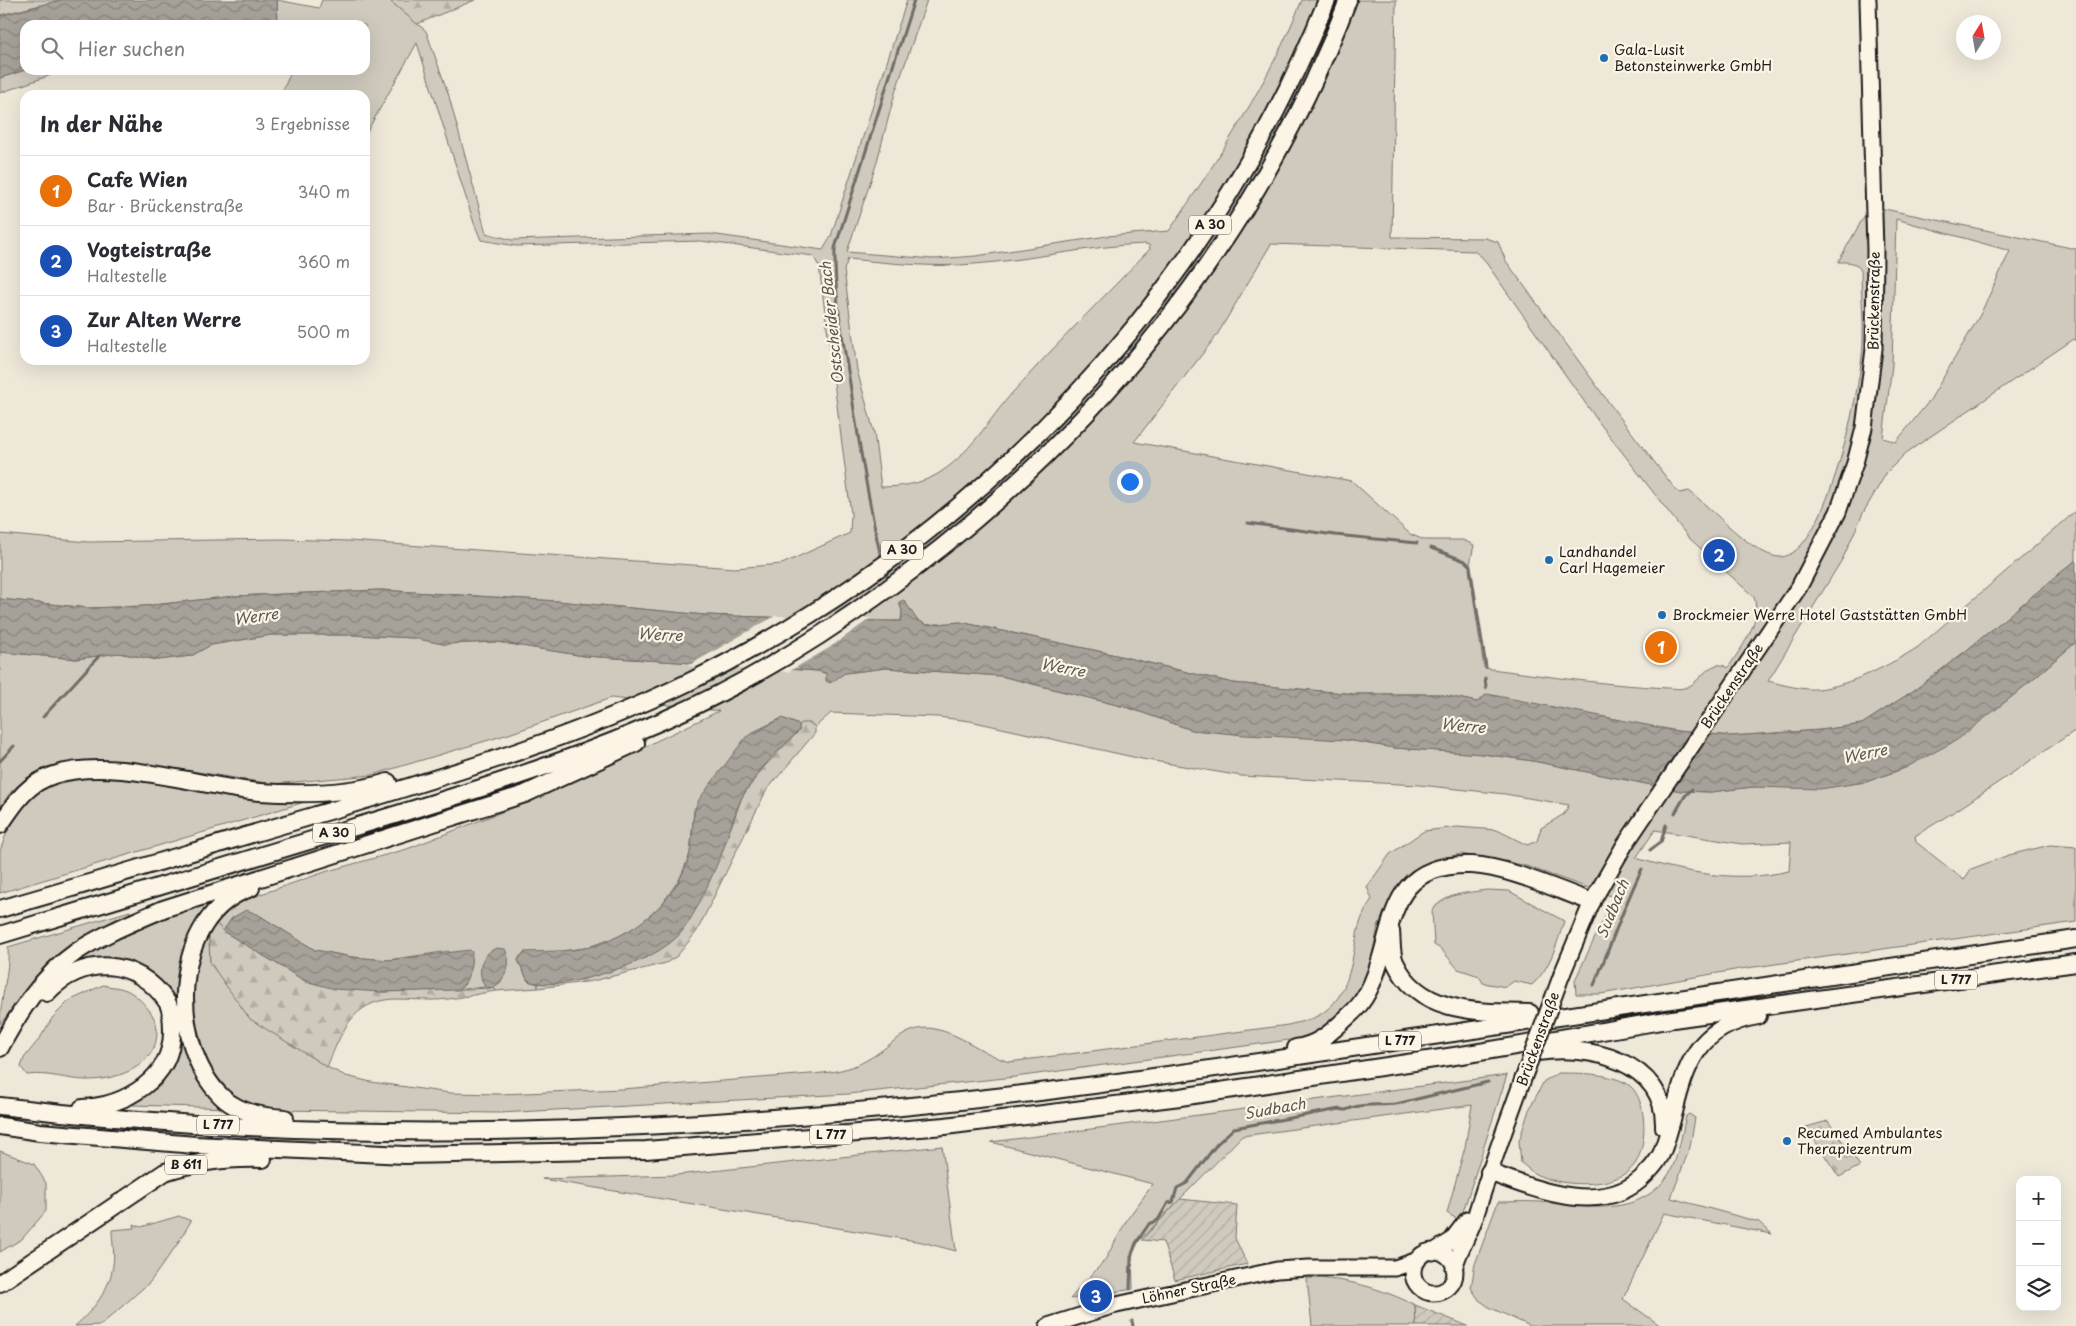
<!DOCTYPE html>
<html lang="de">
<head>
<meta charset="utf-8">
<style>
  :root { --surface:#fff; --page:#f7f7f7; --text:#2b2b33; --muted:#7c7c81; --line:#e1e1e2; --accent:#0f766e }
  body { margin:0; font-family:"Playpen Sans",sans-serif; background:var(--page); color:var(--text) }
  .controls { position:absolute; right:15px; bottom:15px; display:grid; overflow:hidden; border-radius:10px; box-shadow:0 5px 20px #0002 }
  .controls button { width:45px; height:45px; display:grid; place-items:center; padding:0; border:0; border-bottom:1px solid var(--line); background:var(--surface); color:var(--text); font:25px sans-serif }
  .compass { position:absolute; left:1956px; top:15px; width:45px; height:45px; border-radius:50%; background:var(--surface); box-shadow:0 5px 20px #0002; rotate:11deg }
  .you { position:absolute; left:1129px; top:481px; width:18px; height:18px; margin:-12px; border:4px solid #fff; border-radius:50%; background:#1a73e8; box-shadow:0 0 0 8px #1a73e833 }
  .badge { display:grid; place-items:center; width:32px; height:32px; border-radius:50%; background:var(--accent); color:#fff; font-size:16px; font-weight:700 }
  .pin { position:absolute; translate:-50% -50%; border:2px solid #fff; box-shadow:0 1px 5px #0006 }
  .list { margin:0; padding:0; list-style:none }
  h2 { display:flex; justify-content:space-between; align-items:center; height:65px; margin:0; padding:0 20px; font-size:21px }
  h2 small { font-size:16px; font-weight:400; color:var(--muted) }
  .list li { display:grid; grid-template-columns:32px 1fr auto; gap:15px; align-items:center; box-sizing:border-box; height:70px; padding:0 20px; border-top:1px solid var(--line) }
  .list b { display:block; font-size:19px; white-space:nowrap }
  .list p { margin:0; font-size:16px; white-space:nowrap; color:var(--muted) }
  .list em { font-size:16px; font-style:normal; color:var(--muted) }
  .icon { flex:none; width:28px; height:28px; fill:none; stroke:currentColor; stroke-width:2; stroke-linecap:round; stroke-linejoin:round }
  .map { position:relative; flex:none; width:2076px; height:1326px; overflow:hidden }
  .search { position:absolute; background:var(--surface); box-shadow:0 5px 20px #0002; left:20px; top:20px; width:350px; height:55px; display:flex; align-items:center; gap:12px; box-sizing:border-box; padding:0 18px; border-radius:15px; color:var(--muted); font-size:19px }
  .panel { position:absolute; background:var(--surface); box-shadow:0 5px 20px #0002; left:20px; top:90px; width:350px; height:275px; border-radius:15px }
  .map>svg:first-child { display:block }
  .grass { fill:#cfcabd; stroke:#76736c; fill-rule:evenodd }
  .forest { fill:url(#forest-firs); stroke:#76736c }
  .garden { fill:url(#garden-furrows); stroke:#76736c }
  .water { fill:url(#water-waves); stroke:#6f6c67 }
  .pier { fill:#eee8d9 }
  .lines { fill:none; stroke-linecap:round; stroke-linejoin:round }
  .stream { stroke:#6f6c67; stroke-width:3 }
  .major-casing { stroke:#1c1c1c; stroke-width:19 }
  .highway-casing { stroke:#1c1c1c; stroke-width:20 }
  .major { stroke:#fcf5e5; stroke-width:15 }
  .highway { stroke:#fcf5e5; stroke-width:16 }
  .major-bridge-casing { stroke:#1c1c1c; stroke-width:19; stroke-linecap:butt }
  .major-bridge { stroke:#fcf5e5; stroke-width:15 }
  .poi-dot { fill:#1f6fb2; stroke:#fcf5e5; stroke-width:2 }
  .labels { text-anchor:middle; stroke-width:4.5; stroke-linejoin:round; paint-order:stroke }
  .shield { fill:#fcf5e5; stroke:#5f5d58; stroke-width:1 }
  .shield-label { font-size:12px; font-weight:bold; fill:#1c1c1c }
  .poi-label { font-size:14px; fill:#1c1c1c; stroke:#fcf5e5; text-anchor:start }
  .street-label { font-size:14px; fill:#1c1c1c; stroke:#fcf5e5 }
  .water-label { font-size:15px; font-style:italic; fill:#5b5854; stroke:#fcf5e5 }
</style>
</head>
<body>
<div class="map">
<svg width="2076" height="1326" viewBox="0 0 2076 1326">
  <defs>
    <pattern id="forest-firs" width="22" height="20" patternUnits="userSpaceOnUse" patternTransform="scale(1.25)"><rect width="22" height="20" fill="#cfcabd"/><path d="M5 1l3.5 6h-7zM16 11l3.5 6h-7z" fill="#b1ada2"/></pattern>
    <pattern id="garden-furrows" width="10" height="10" patternUnits="userSpaceOnUse" patternTransform="scale(1.25)"><rect width="10" height="10" fill="#cfcabd"/><path d="M-1 1l2-2M0 10L10 0M9 11l2-2" fill="none" stroke="#b1ada2"/></pattern>
    <pattern id="water-waves" width="16" height="10" patternUnits="userSpaceOnUse" patternTransform="scale(1.25)"><rect width="16" height="10" fill="#a7a299"/><path d="M0 5q4-4 8 0t8 0" fill="none" stroke="#87837c"/></pattern>
  </defs>
  <rect width="100%" height="100%" fill="#eee8d9"/>
  <filter id="ink" filterUnits="userSpaceOnUse"><feTurbulence type="fractalNoise" baseFrequency=".02" numOctaves="2"/><feDisplacementMap in="SourceGraphic" scale="10" xChannelSelector="R" yChannelSelector="G"/><feConvolveMatrix kernelMatrix="1 2 1 2 8 2 1 2 1" color-interpolation-filters="sRGB"/></filter>
  <g filter="url(#ink)">
    <path class="grass" d="M 0,0 L 61,0 L 0,15 Z
      M 277,0 L 319,8 L 322,0 L 389,0 L 426,31 L 448,93 L 486,233 L 512,240 L 710,234 L 823,250 L 831,236 L 907,0 L 927,0 L 895,93 L 876,165 L 847,252 L 934,259 L 976,256 L 1107,236 L 1169,231 C 1219,158 1269,82 1302,0 L 1396,0 L 1392,237 L 1485,238 L 1498,242 L 1506,261 L 1615,411 L 1676,490 L 1680,493 L 1689,491 C 1710,506 1754,557 1780,557 C 1827,557 1862,381 1863,343 C 1864,319 1861,295 1861,271 C 1857,261 1847,262 1838,262 L 1870,206 L 2076,249 L 2076,342 L 2074,339 L 1906,453 L 1887,472 L 1863,513 L 1843,558 L 1768,681 C 1784,685 1801,690 1818,689 C 1849,686 1892,664 1918,647 L 2076,511 L 2076,560 L 1967,650 L 1916,689 L 1862,724 L 1821,730 L 1731,736 L 1677,731 L 1487,695 L 1477,702 L 1438,694 L 1355,694 L 1233,683 L 1103,652 L 960,622 L 927,625 L 917,620 L 899,602 L 902,611 L 901,621 L 878,621 L 705,615 L 557,601 L 380,590 L 235,596 L 144,606 L 89,608 L 0,599 L 0,534 L 88,542 L 282,539 L 349,541 L 735,568 L 782,564 L 850,533 L 851,514 L 819,266 L 813,256 L 701,241 L 516,246 L 481,240 L 474,223 L 417,43 L 365,135 L 365,95 L 281,95 L 290,74 L 282,70 L 365,70 L 365,25 L 278,25 ZM 1896,219 L 2010,251 L 1980,315 L 1930,400 L 1896,442 L 1883,438 L 1892,365 ZM 1145,244 L 1149,245 L 1150,249 C 1104,297 1057,343 1013,392 C 989,419 969,456 936,475 C 920,484 899,487 881,487 L 874,432 L 857,370 L 844,270 L 848,259 C 891,263 932,268 974,264 C 1032,260 1087,246 1145,244 ZM 1271,244 L 1474,251 L 1482,257 L 1598,421 L 1688,537 L 1754,597 C 1762,624 1741,647 1728,668 C 1711,656 1701,682 1687,687 C 1681,690 1674,688 1668,688 C 1606,685 1545,676 1484,668 L 1469,569 L 1474,545 L 1463,540 L 1424,540 L 1410,534 L 1352,481 L 1134,442 L 1217,335 Z
      M 25,70 L 65,70 L 0,93 L 0,78 Z
      M 271,635 L 356,635 L 414,638 L 443,644 L 497,642 L 584,656 L 818,671 L 836,677 L 845,673 L 886,668 L 1001,676 L 1129,708 L 1192,730 L 1347,740 L 1394,748 L 1483,754 L 1533,761 L 1681,791 L 1711,792 L 1753,787 L 1866,782 L 1905,768 L 1957,739 L 2014,695 L 2076,642 L 2076,730 L 1960,808 L 1915,836 L 1916,842 L 1964,880 L 1971,869 L 2009,855 L 2050,845 L 2076,847 L 2076,922 L 1740,969 L 1601,994 L 1576,994 L 1575,980 L 1614,897 L 1523,865 L 1461,854 L 1439,859 L 1417,872 L 1388,904 L 1378,926 L 1368,976 L 1361,994 L 1330,1027 L 1304,1038 L 1015,1077 L 848,1094 L 500,1113 L 277,1110 C 260,1106 241,1102 227,1090 C 203,1071 187,1000 193,971 C 195,958 201,946 209,936 L 210,963 L 293,1045 L 327,1067 L 346,1076 L 371,1082 L 450,1093 L 501,1094 L 622,1089 L 823,1073 C 839,1071 853,1068 867,1060 C 890,1048 906,1023 935,1029 C 961,1034 983,1054 1009,1062 L 1288,1025 C 1299,1022 1312,1020 1321,1014 C 1349,996 1351,964 1357,935 C 1359,922 1365,910 1372,899 L 1367,887 L 1390,854 L 1424,831 L 1457,827 L 1497,830 L 1527,845 L 1537,841 L 1541,828 L 1564,814 L 1569,805 L 1505,794 L 1419,785 L 1241,776 L 1142,759 L 970,721 L 938,717 L 831,713 L 815,727 L 810,723 L 799,725 L 782,718 L 755,731 L 694,809 L 690,854 L 680,878 L 660,907 L 637,926 L 617,937 L 585,948 L 520,956 L 518,960 L 528,981 L 538,984 L 538,988 L 496,991 L 494,988 L 503,980 L 481,978 L 485,987 L 458,990 L 465,984 L 449,951 L 388,960 L 352,957 L 315,950 L 257,914 L 240,914 L 232,918 L 223,931 L 216,923 L 238,902 L 328,871 L 407,849 L 540,797 L 719,711 L 611,698 L 509,734 L 372,775 L 272,784 L 179,769 L 79,761 L 46,767 L 25,779 L 10,793 L 0,807 L 0,652 L 76,659 L 118,653 L 158,660 L 191,656 L 211,645 ZM 1655,830 L 1742,844 L 1791,842 L 1789,871 C 1738,883 1685,873 1636,858 Z
      M 94,776 L 159,782 L 308,801 L 0,893 L 0,851 L 9,826 L 28,797 L 57,780 Z
      M 235,889 L 199,924 L 183,1024 L 186,1054 L 198,1080 L 217,1101 L 230,1108 L 132,1105 L 160,1086 L 174,1062 L 179,1045 L 175,1004 L 107,960 L 73,963 L 119,933 Z
      M 1487,890 L 1509,891 L 1564,921 C 1557,944 1550,969 1532,985 L 1514,981 L 1506,987 L 1483,983 L 1479,976 L 1458,969 L 1441,949 L 1434,945 L 1432,910 C 1446,893 1466,893 1487,890 Z
      M 130,911 L 130,913 L 111,925 L 29,988 L 0,1024 C 0,998 10,973 8,947 Z
      M 103,985 C 110,987 120,987 126,990 C 137,994 153,1012 156,1023 C 164,1063 121,1080 87,1080 C 67,1080 48,1072 27,1075 L 21,1067 L 24,1058 L 40,1038 L 53,1017 L 69,1001 Z
      M 1559,1073 C 1580,1073 1607,1073 1626,1083 C 1648,1095 1648,1145 1635,1164 C 1618,1189 1565,1187 1540,1176 C 1533,1174 1527,1167 1521,1163 L 1519,1141 L 1529,1110 L 1544,1081 Z
      M 1507,1075 L 1460,1221 L 1447,1213 L 1465,1147 L 1472,1105 L 1242,1136 L 1139,1241 L 1132,1255 L 1133,1289 L 1070,1299 L 1105,1260 L 1128,1218 L 1153,1184 L 991,1142 Z
      M 1689,1114 L 1695,1118 L 1690,1147 L 1671,1198 L 1759,1222 L 1772,1234 L 1664,1213 L 1623,1299 L 1661,1326 L 1530,1326 L 1489,1307 L 1479,1300 L 1471,1288 L 1475,1264 L 1498,1202 C 1512,1202 1526,1201 1540,1202 C 1581,1206 1633,1218 1664,1181 C 1678,1164 1681,1137 1686,1116 Z
      M 942,1146 L 956,1251 L 922,1242 L 542,1179 L 676,1175 Z
      M 0,1151 L 34,1164 L 46,1183 L 46,1211 L 22,1239 L 0,1252 Z
      M 179,1216 L 191,1221 L 176,1246 L 150,1282 L 101,1325 L 75,1326 C 93,1310 110,1290 113,1265 C 115,1254 112,1241 112,1230 L 135,1228 L 134,1224 L 141,1227 Z
      M 1307,1278 C 1346,1278 1380,1288 1415,1305 L 1416,1326 L 1312,1326 Z"/>
    <path class="forest" d="M 389,0 L 475,0 L 417,24 Z
      M 802,723 L 810,723 L 815,727 L 815,733 L 766,791 L 697,931 L 677,956 L 666,963 L 593,981 L 538,988 L 538,984 L 591,977 L 626,966 L 709,879 L 722,852 L 742,797 L 763,768 L 799,731 L 799,725 Z
      M 216,923 L 223,931 L 305,981 L 381,992 L 494,988 L 496,991 C 475,994 454,1000 432,1000 C 419,1000 406,999 394,999 C 351,1001 341,1034 327,1067 L 250,1019 L 210,963 L 209,936 Z
      M 1828,1121 L 1860,1166 L 1839,1177 L 1806,1127 Z"/>
    <path class="garden" d="M 1180,1199 L 1237,1205 L 1235,1238 L 1247,1264 L 1175,1280 L 1163,1242 L 1142,1240 Z
      M 1415,1305 L 1468,1326 L 1416,1326 Z"/>
    <path class="water" d="M 61,0 L 277,0 L 278,25 L 25,25 L 25,70 L 0,78 L 0,16 Z
      M 2076,560 L 2076,642 L 2014,695 L 1957,740 L 1905,768 L 1866,782 L 1820,789 L 1753,787 L 1711,792 L 1681,791 L 1533,761 L 1483,754 L 1394,748 L 1347,740 L 1244,735 L 1192,730 L 1129,708 L 1001,676 L 886,668 L 845,673 L 830,683 L 826,681 L 826,673 L 818,671 L 584,656 L 497,642 L 443,644 L 414,638 L 356,635 L 271,635 L 211,645 L 191,656 L 158,660 L 118,653 L 76,659 L 0,652 L 0,599 L 89,608 L 144,606 L 235,596 L 380,590 L 557,601 L 705,615 L 878,621 L 901,621 L 902,611 L 899,602 L 904,600 L 917,620 L 927,625 L 960,622 L 1103,652 L 1233,683 L 1355,694 L 1438,694 L 1477,702 L 1487,694 L 1677,731 L 1731,736 L 1821,730 L 1862,724 L 1916,689 L 1967,650 Z
      M 782,718 L 799,725 L 799,731 C 778,750 756,772 742,797 C 734,813 729,833 723,850 C 714,872 693,922 677,937 C 656,957 625,967 599,975 C 578,981 549,988 528,981 L 518,960 L 524,952 C 544,951 566,952 585,948 C 632,938 678,901 690,853 C 694,835 690,814 700,798 L 746,737 Z
      M 246,910 L 257,914 L 315,950 L 352,957 L 388,960 L 470,950 L 472,952 C 471,967 470,981 458,990 L 381,992 L 335,989 L 305,981 L 223,931 L 232,918 Z
      M 496,948 L 505,949 C 513,964 506,977 494,988 L 485,987 C 477,972 479,956 496,948 Z"/>
    <path class="pier" d="M 775,616 L 871,618 L 829,648 L 788,672 L 688,666 Z"/>
    <g class="lines">
      <path class="stream" d="M 1248,523 L 1335,535 L 1417,543
        M 1431,548 L 1465,561 L 1470,566 L 1486,667
        M 881,558 C 868,498 858,438 849,377 C 842,335 834,291 835,248 L 914,0
        M 883,569 L 890,581
        M 1485,678 L 1486,688
        M 43,717 L 99,656
        M 0,761 L 14,746
        M 1675,813 L 1685,796 L 1692,789
        M 1650,850 L 1661,842 L 1666,825
        M 1594,985 C 1611,946 1623,907 1642,869
        M 1130,1289 L 1131,1257 L 1136,1243 L 1149,1224 L 1158,1220 L 1168,1203 L 1173,1202 L 1177,1188 L 1187,1183 L 1217,1144 L 1234,1128 L 1340,1109 C 1346,1111 1346,1110 1351,1108 C 1367,1103 1381,1106 1396,1104 L 1488,1082
        M 1132,1321 L 1133,1326"/>
      <g class="major-casing">
        <path id="major" d="M 1562,974 L 1592,902 L 1624,846 L 1799,587 L 1838,512 L 1855,463 L 1864,428 L 1874,349 L 1875,251 L 1868,0
          M1413 1272a21 21 0 1 1 42 0a21 21 0 1 1-42 0Z
          M 1433,1252 L 1451,1241 L 1467,1220
          M 1454,1269 C 1459,1248 1472,1231 1477,1211 C 1491,1166 1507,1123 1523,1079
          M 1048,1326 L 1112,1306 L 1277,1270 L 1309,1268 L 1395,1268 L 1418,1260"/>
      </g>
      <g class="highway-casing">
        <path id="highway" d="M 0,825 C 16,802 26,784 54,775 C 110,756 202,787 260,792 C 303,795 347,794 388,782
          M 251,888 C 170,915 168,1043 221,1096 C 237,1112 264,1117 285,1118
          M 0,909 C 106,879 210,846 316,815 C 442,777 570,740 689,682 C 977,540 1207,298 1327,0
          M 1391,931 C 1392,941 1391,953 1395,962 C 1419,1015 1481,1012 1530,1013
          M 0,935 C 113,901 226,866 338,832 C 448,799 559,766 664,720 C 744,685 817,640 887,589 C 1092,440 1258,238 1348,0
          M 47,993 C 82,955 137,957 167,1002 C 172,1010 172,1023 172,1032 C 172,1079 125,1106 82,1108
          M 0,1048 C 19,1012 42,976 76,952 C 103,934 134,922 163,909 L 525,794 L 636,743
          M 1296,1048 C 1315,1045 1327,1036 1341,1023 C 1347,1017 1355,1011 1360,1004 C 1400,951 1373,861 1472,865 C 1508,867 1558,890 1592,902
          M 1537,1052 C 1589,1044 1666,1061 1664,1127
          M 0,1106 C 347,1149 701,1133 1048,1091 C 1183,1074 1318,1053 1453,1033 C 1661,1001 1869,972 2076,939
          M 0,1126 L 40,1132 L 195,1145 L 405,1155 L 646,1150 L 945,1126 L 1180,1097 L 1468,1054 L 1673,1019 L 2076,963
          M 1489,1172 C 1536,1190 1605,1218 1646,1174 C 1652,1168 1659,1160 1662,1152 C 1684,1094 1678,1029 1758,1016
          M 0,1283 L 165,1172 C 198,1161 228,1158 263,1159"/>
      </g>
      <use href="#major" class="major"/>
      <use href="#highway" class="highway"/>
      <g class="major-bridge-casing">
        <path id="major-bridge" d="M 1523,1079 L 1562,974"/>
      </g>
      <use href="#major-bridge" class="major-bridge"/>
    </g>
  </g>
  <g class="poi-dot">
    <circle cx="1604" cy="58" r="5"/>
    <circle cx="1549" cy="560" r="5"/>
    <circle cx="1662" cy="615" r="5"/>
    <circle cx="1787" cy="1141" r="5"/>
  </g>
  <g class="labels">
    <g class="shield">
      <rect x="1189" y="215.5" width="42" height="19" rx="4"/>
      <rect x="881" y="540.5" width="42" height="19" rx="4"/>
      <rect x="313" y="823.5" width="42" height="19" rx="4"/>
      <rect x="1935" y="970.5" width="42" height="19" rx="4"/>
      <rect x="1379" y="1031.5" width="42" height="19" rx="4"/>
      <rect x="197" y="1115.5" width="42" height="19" rx="4"/>
      <rect x="810" y="1125.5" width="42" height="19" rx="4"/>
      <rect x="165" y="1155.5" width="42" height="19" rx="4"/>
    </g>
    <g class="shield-label">
      <text x="1210" y="229">A 30</text>
      <text x="902" y="554">A 30</text>
      <text x="334" y="837">A 30</text>
      <text x="1956" y="984">L 777</text>
      <text x="1400" y="1045">L 777</text>
      <text x="218" y="1129">L 777</text>
      <text x="831" y="1139">L 777</text>
      <text x="186" y="1169">B 611</text>
    </g>
    <g class="poi-label">
      <text x="1614" y="55">Gala-Lusit<tspan x="1614" dy="16">Betonsteinwerke GmbH</tspan></text>
      <text x="1559" y="557">Landhandel<tspan x="1559" dy="16">Carl Hagemeier</tspan></text>
      <text x="1672" y="620">Brockmeier Werre Hotel Gaststätten GmbH</text>
      <text x="1797" y="1138">Recumed Ambulantes<tspan x="1797" dy="16">Therapiezentrum</tspan></text>
    </g>
    <g class="street-label">
      <text transform="translate(1874 301) rotate(-89)" y="5">Brückenstraße</text>
      <text transform="translate(1732 686) rotate(-56)" y="5">Brückenstraße</text>
      <text transform="translate(1538 1039) rotate(-70)" y="5">Brückenstraße</text>
      <text transform="translate(1189 1289) rotate(-12)" y="5">Löhner Straße</text>
    </g>
    <g class="water-label">
      <text transform="translate(832 323) rotate(-96)" y="5">Ostscheider Bach</text>
      <text transform="translate(256 617) rotate(-8)" y="5">Werre</text>
      <text transform="translate(660 635) rotate(3)" y="5">Werre</text>
      <text transform="translate(1063 668) rotate(11)" y="5">Werre</text>
      <text transform="translate(1463 726) rotate(6)" y="5">Werre</text>
      <text transform="translate(1865 754) rotate(-11)" y="5">Werre</text>
      <text transform="translate(1613 909) rotate(-68)" y="5">Sudbach</text>
      <text transform="translate(1275 1109) rotate(-10)" y="5">Sudbach</text>
    </g>
  </g>
</svg>
<div class="controls">
<button>+</button>
<button>−</button>
<button><svg class="icon" aria-label="layers" viewBox="0 0 24 24"><path d="M12 4l9 5-9 5-9-5zM3 14l9 5 9-5"/></svg></button>
</div>
<svg class="compass" viewBox="-18 -18 36 36"><path d="M0-13l5 13h-10z" fill="#e53935"/><path d="M0 13l5-13h-10z" fill="#7c7c81"/></svg>
<div class="you"></div>
<div class="pin badge" style="left:1661px;top:647px;background:#e8710a">1</div>
<div class="pin badge" style="left:1719px;top:555px;background:#1a4fb4">2</div>
<div class="pin badge" style="left:1096px;top:1296px;background:#1a4fb4">3</div>
<div class="search"><svg class="icon" aria-label="search" viewBox="0 0 24 24"><circle cx="10" cy="10" r="6"/><path d="M15 15l6 6"/></svg>Hier suchen</div>
<section class="panel">
<h2>In der Nähe<small>3 Ergebnisse</small></h2>
<ul class="list">
<li><span class="badge" style="background:#e8710a">1</span><div><b>Cafe Wien</b><p>Bar · Brückenstraße</p></div><em>340 m</em></li>
<li><span class="badge" style="background:#1a4fb4">2</span><div><b>Vogteistraße</b><p>Haltestelle</p></div><em>360 m</em></li>
<li><span class="badge" style="background:#1a4fb4">3</span><div><b>Zur Alten Werre</b><p>Haltestelle</p></div><em>500 m</em></li>
</ul>
</section>
</div>
</body>
</html>
